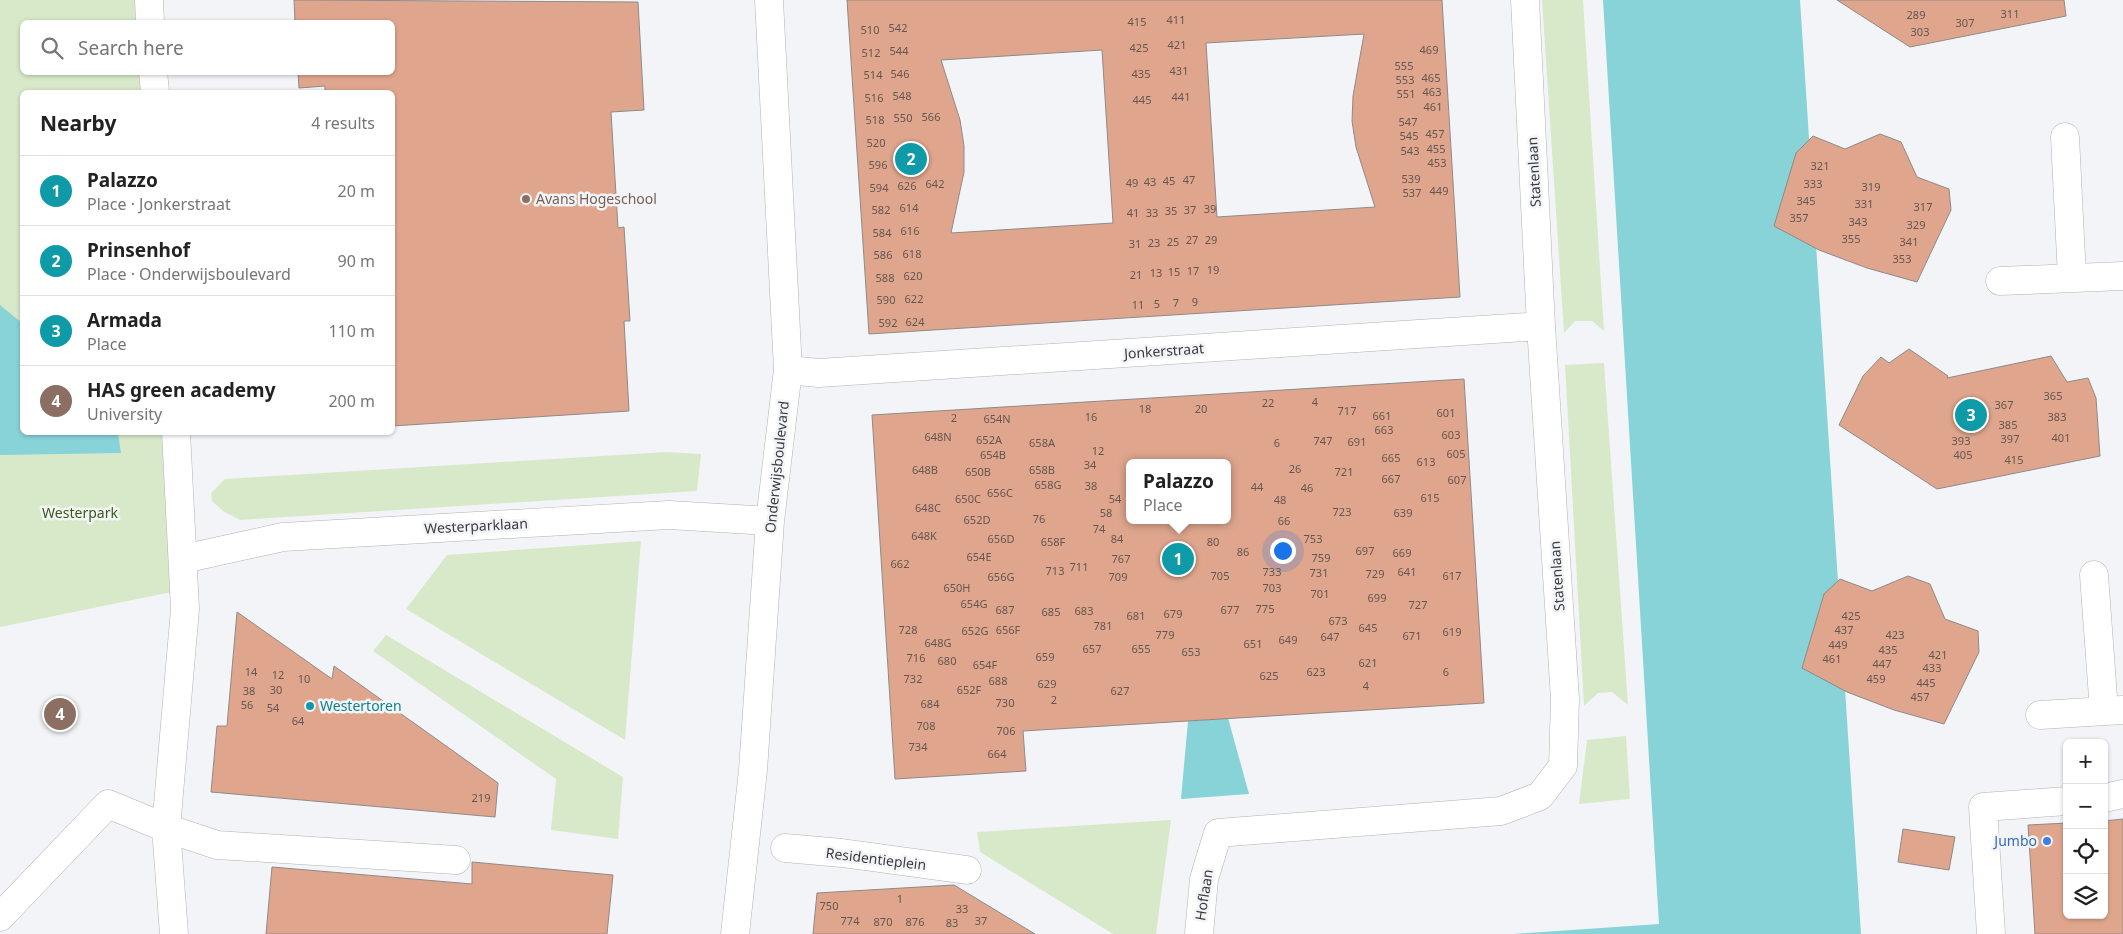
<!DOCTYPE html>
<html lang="en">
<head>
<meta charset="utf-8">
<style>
  :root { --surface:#fff; --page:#f6f6f6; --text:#222; --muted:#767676; --line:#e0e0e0; --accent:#2563eb }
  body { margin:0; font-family:"Noto Sans",sans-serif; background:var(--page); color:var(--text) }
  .controls { position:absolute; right:15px; bottom:15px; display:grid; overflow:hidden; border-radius:8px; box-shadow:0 1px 4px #0004 }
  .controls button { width:45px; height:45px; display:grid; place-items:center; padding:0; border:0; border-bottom:1px solid var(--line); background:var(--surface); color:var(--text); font:25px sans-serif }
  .you { position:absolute; left:1282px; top:550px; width:18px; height:18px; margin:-12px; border:4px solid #fff; border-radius:50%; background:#1a73e8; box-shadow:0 0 0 8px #1a73e833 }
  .badge { display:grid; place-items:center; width:32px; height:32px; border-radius:50%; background:var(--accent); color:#fff; font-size:16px; font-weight:700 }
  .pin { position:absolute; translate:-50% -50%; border:2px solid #fff; box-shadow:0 1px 5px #0006 }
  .popup { position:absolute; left:1126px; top:459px; width:105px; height:65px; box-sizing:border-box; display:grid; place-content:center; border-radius:8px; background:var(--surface); filter:drop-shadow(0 1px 4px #0005); font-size:16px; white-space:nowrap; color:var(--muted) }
  .popup b { font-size:19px; color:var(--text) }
  .popup::after { content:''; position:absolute; left:50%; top:100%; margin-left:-10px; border:10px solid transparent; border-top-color:var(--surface) }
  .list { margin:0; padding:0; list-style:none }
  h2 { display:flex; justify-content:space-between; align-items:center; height:65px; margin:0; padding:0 20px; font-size:21px }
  h2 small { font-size:16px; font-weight:400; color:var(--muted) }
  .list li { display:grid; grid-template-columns:32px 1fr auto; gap:15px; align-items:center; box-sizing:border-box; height:70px; padding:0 20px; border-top:1px solid var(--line) }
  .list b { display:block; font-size:19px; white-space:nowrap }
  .list p { margin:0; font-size:16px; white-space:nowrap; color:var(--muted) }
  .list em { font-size:16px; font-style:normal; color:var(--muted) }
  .icon { flex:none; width:28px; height:28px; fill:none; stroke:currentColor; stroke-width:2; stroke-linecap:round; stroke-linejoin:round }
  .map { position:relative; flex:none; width:2123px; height:934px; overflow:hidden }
  .search { position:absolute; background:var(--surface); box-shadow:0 1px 4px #0004; left:20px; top:20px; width:375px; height:55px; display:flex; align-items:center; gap:12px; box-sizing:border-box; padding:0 18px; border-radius:8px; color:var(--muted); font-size:19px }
  .panel { position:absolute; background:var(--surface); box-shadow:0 1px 4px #0004; left:20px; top:90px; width:375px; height:345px; border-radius:8px }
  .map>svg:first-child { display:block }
  .green { fill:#d8e9c9 }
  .water { fill:#87d3d8 }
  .building { fill:#dfa68d; stroke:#8e8a89; fill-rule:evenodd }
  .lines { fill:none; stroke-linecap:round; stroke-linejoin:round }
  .minor-casing { stroke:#b2b2b6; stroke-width:29 }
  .minor { stroke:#fff; stroke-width:28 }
  .education-dot { fill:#8d6e63; stroke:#f3f4f8; stroke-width:2 }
  .culture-dot { fill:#0f9aa8; stroke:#f3f4f8; stroke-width:2 }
  .shop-dot { fill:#3f7fe0; stroke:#f3f4f8; stroke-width:2 }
  .labels { text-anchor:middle; stroke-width:5; stroke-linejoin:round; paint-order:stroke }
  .number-label { font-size:11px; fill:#645651 }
  .street-label { font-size:14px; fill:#3b3c3d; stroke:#f3f4f8 }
  .education-label { font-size:14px; fill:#785e54; stroke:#f3f4f8; text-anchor:start }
  .park-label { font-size:14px; fill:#3b5b12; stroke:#f3f4f8 }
  .culture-label { font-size:14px; fill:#0d838f; stroke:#f3f4f8; text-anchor:start }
  .shop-label { font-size:14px; fill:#366cbe; stroke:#f3f4f8; text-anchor:end }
</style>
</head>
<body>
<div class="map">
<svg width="2123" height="934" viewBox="0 0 2123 934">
  <rect width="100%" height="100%" fill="#f3f4f8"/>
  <path class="green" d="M 0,0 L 140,0 L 143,22 L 22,22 L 22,72 L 147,73 L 149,92 L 22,92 L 22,432 L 181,433 L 172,592 L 0,627 Z
    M 1542,0 L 1583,0 L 1604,331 L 1592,321 L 1575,321 L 1564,333 Z
    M 1604,363 L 1628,705 L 1612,692 L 1598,693 L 1584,706 L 1565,365 Z
    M 667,452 L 701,454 L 697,491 L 240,520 L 223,511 L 212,501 L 211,493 L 225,479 Z
    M 641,541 L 625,740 L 406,609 L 447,555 Z
    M 386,635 L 623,777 L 618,839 L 551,830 L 556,779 L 373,651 Z
    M 1626,736 L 1630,799 L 1579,804 L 1587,740 Z
    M 1171,820 L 1156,934 L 1113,934 L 980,852 L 977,832 Z"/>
  <path class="water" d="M 1603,0 L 1800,0 L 1861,934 L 1513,934 L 1659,924 Z
    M 0,305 L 22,323 L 22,432 L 118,433 L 121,453 L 0,455 Z
    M 1228,718 L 1249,794 L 1181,799 L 1188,721 Z"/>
  <path class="building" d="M 294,0 L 638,2 L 644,110 L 611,112 L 618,228 L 624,227 L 630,321 L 624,321 L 629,411 L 392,426 L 392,92 L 325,92 L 325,86 L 299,88 L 298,72 L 392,72 L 392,22 L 295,22 Z
    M 847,0 L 1442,0 L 1460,297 L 869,334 ZM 1364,34 L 1353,96 L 1352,121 L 1356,147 L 1375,207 L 1217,217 L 1206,43 ZM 1102,50 L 1113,223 L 951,233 L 964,172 L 964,146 L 960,120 L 941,60 Z
    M 1837,0 L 2064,0 L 2066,16 L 1910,47 Z
    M 1880,134 L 1901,142 L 1917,177 L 1949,189 L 1951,210 L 1917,282 L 1867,268 L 1819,250 L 1774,226 L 1796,153 L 1813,136 L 1845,149 Z
    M 1909,349 L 1948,376 L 1947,378 L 2051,356 L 2067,382 L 2088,378 L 2096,398 L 2100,456 L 1937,489 L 1839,425 L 1863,376 L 1881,357 L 1889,363 Z
    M 1464,379 L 1484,703 L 1023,731 L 1026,771 L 895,779 L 872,415 ZM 1129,463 L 1227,463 L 1227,520 L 1129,520 Z
    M 1908,576 L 1930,584 L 1945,619 L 1978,631 L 1979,652 L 1944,724 L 1894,710 L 1847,692 L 1802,668 L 1824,594 L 1840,579 L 1872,591 Z
    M 237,612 L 332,679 L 334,666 L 498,783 L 495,817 L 211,792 L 217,726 L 227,726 Z
    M 2123,819 L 2123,934 L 2035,934 L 2028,825 L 2067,823 L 2067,915 L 2104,915 L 2104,821 Z
    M 1903,829 L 1955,837 L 1949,870 L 1898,862 Z
    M 472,862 L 613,875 L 607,934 L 266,934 L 272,867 L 472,884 Z
    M 954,885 L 1035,934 L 813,934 L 817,893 Z"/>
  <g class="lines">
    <g class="minor-casing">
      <path id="minor" d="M 149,0 L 150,22
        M 153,72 L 155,92
        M 2065,137 L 2072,278
        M 2000,281 L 2123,276
        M 788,370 L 819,373 L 1541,326
        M 176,432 L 185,609 L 166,828 L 217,845 L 456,860
        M 183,559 L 283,537 L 669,515 L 770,521
        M 2094,575 L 2104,711
        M 2040,715 L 2123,710
        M 2104,798 L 2123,794
        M 785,848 L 842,853 L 967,870
        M 0,917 L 108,804 L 166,828 L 174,934
        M 735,934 L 753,770 L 770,521 L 788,370 L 769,0
        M 1199,934 L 1204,879 L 1218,833 L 1501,811 L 1540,796 L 1563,766 L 1565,699 L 1541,326 L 1525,0
        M 1991,934 L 1983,807 L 2067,801"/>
    </g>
    <use href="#minor" class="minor"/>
  </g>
  <circle class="education-dot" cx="526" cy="199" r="5"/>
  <circle class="culture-dot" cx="310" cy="706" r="5"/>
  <circle class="shop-dot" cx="2047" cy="841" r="5"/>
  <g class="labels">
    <g class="number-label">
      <text x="2010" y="18">311</text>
      <text x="1916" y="19">289</text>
      <text x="1176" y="24">411</text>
      <text x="1137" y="26">415</text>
      <text x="1965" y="27">307</text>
      <text x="898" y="32">542</text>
      <text x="870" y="34">510</text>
      <text x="1920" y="36">303</text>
      <text x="1177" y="49">421</text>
      <text x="1139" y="52">425</text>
      <text x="1429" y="54">469</text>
      <text x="899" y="55">544</text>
      <text x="871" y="57">512</text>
      <text x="1404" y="70">555</text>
      <text x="1179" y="75">431</text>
      <text x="900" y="78">546</text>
      <text x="1141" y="78">435</text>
      <text x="873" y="79">514</text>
      <text x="1431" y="82">465</text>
      <text x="1405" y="84">553</text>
      <text x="1432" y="96">463</text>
      <text x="1406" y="98">551</text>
      <text x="902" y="100">548</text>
      <text x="1181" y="101">441</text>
      <text x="874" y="102">516</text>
      <text x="1142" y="104">445</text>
      <text x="1433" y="111">461</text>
      <text x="931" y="121">566</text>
      <text x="903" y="122">550</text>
      <text x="875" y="124">518</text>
      <text x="1408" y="126">547</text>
      <text x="1435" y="138">457</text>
      <text x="1409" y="140">545</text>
      <text x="876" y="147">520</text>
      <text x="1436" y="153">455</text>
      <text x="1410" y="155">543</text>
      <text x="1437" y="167">453</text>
      <text x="878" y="169">596</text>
      <text x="1820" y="170">321</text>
      <text x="1411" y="183">539</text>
      <text x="1189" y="184">47</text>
      <text x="1169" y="185">45</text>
      <text x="1150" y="186">43</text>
      <text x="1132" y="187">49</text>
      <text x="935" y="188">642</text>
      <text x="1813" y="188">333</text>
      <text x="907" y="190">626</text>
      <text x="1871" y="191">319</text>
      <text x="879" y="192">594</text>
      <text x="1439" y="195">449</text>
      <text x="1412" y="197">537</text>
      <text x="1806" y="205">345</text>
      <text x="1864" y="208">331</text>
      <text x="1923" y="211">317</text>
      <text x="909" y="212">614</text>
      <text x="1210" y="213">39</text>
      <text x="881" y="214">582</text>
      <text x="1190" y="214">37</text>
      <text x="1171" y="215">35</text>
      <text x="1133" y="217">41</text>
      <text x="1152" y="217">33</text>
      <text x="1799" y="222">357</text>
      <text x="1858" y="226">343</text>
      <text x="1916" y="229">329</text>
      <text x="910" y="235">616</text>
      <text x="882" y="237">584</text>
      <text x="1851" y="243">355</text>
      <text x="1192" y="244">27</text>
      <text x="1211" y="244">29</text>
      <text x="1173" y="246">25</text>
      <text x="1909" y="246">341</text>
      <text x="1154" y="247">23</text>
      <text x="1135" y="248">31</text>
      <text x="912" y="258">618</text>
      <text x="883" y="259">586</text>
      <text x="1902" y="263">353</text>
      <text x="1213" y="274">19</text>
      <text x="1193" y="275">17</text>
      <text x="1174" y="276">15</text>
      <text x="1156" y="277">13</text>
      <text x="1136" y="279">21</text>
      <text x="913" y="280">620</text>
      <text x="885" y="282">588</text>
      <text x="914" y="303">622</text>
      <text x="886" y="304">590</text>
      <text x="1195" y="306">9</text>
      <text x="1176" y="307">7</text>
      <text x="1157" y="308">5</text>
      <text x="1138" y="309">11</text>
      <text x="915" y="326">624</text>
      <text x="888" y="327">592</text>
      <text x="2053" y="400">365</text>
      <text x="1315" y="406">4</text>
      <text x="1268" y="407">22</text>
      <text x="2004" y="409">367</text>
      <text x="1145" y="413">18</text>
      <text x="1201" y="413">20</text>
      <text x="1347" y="415">717</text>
      <text x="1446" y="417">601</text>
      <text x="1382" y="420">661</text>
      <text x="1091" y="421">16</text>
      <text x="2057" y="421">383</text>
      <text x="954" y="422">2</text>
      <text x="997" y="423">654N</text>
      <text x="2008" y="429">385</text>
      <text x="1384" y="434">663</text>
      <text x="1451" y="439">603</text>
      <text x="938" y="441">648N</text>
      <text x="2061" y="442">401</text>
      <text x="2010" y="443">397</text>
      <text x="989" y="444">652A</text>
      <text x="1323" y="445">747</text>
      <text x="1961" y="445">393</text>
      <text x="1357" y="446">691</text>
      <text x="1042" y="447">658A</text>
      <text x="1277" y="447">6</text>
      <text x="1098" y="455">12</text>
      <text x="1456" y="458">605</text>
      <text x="993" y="459">654B</text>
      <text x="1963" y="459">405</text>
      <text x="1391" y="462">665</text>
      <text x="2014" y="464">415</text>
      <text x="1426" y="466">613</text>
      <text x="1090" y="469">34</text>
      <text x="1295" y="473">26</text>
      <text x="925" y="474">648B</text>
      <text x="1042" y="474">658B</text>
      <text x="978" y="476">650B</text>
      <text x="1344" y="476">721</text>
      <text x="1391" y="483">667</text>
      <text x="1457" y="484">607</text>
      <text x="1048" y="489">658G</text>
      <text x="1091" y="490">38</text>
      <text x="1257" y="491">44</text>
      <text x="1307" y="492">46</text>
      <text x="1000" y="497">656C</text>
      <text x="1430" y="502">615</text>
      <text x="968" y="503">650C</text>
      <text x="1115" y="503">54</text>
      <text x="1280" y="504">48</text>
      <text x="928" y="512">648C</text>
      <text x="1342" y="516">723</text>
      <text x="1106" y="517">58</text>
      <text x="1403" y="517">639</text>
      <text x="1039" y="523">76</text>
      <text x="977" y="524">652D</text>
      <text x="1284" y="525">66</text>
      <text x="1099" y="533">74</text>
      <text x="924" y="540">648K</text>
      <text x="1001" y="543">656D</text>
      <text x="1117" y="543">84</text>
      <text x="1313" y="543">753</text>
      <text x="1053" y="546">658F</text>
      <text x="1213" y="546">80</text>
      <text x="1365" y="555">697</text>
      <text x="1243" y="556">86</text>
      <text x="1402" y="557">669</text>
      <text x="979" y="561">654E</text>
      <text x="1321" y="562">759</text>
      <text x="1121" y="563">767</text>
      <text x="900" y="568">662</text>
      <text x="1079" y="571">711</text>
      <text x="1055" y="575">713</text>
      <text x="1272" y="576">733</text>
      <text x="1407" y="576">641</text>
      <text x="1319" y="577">731</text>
      <text x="1375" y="578">729</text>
      <text x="1220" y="580">705</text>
      <text x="1452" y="580">617</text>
      <text x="1001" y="581">656G</text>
      <text x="1118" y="581">709</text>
      <text x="957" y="592">650H</text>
      <text x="1272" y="592">703</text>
      <text x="1320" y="598">701</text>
      <text x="1377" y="602">699</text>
      <text x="974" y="608">654G</text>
      <text x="1418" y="609">727</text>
      <text x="1265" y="613">775</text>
      <text x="1005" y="614">687</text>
      <text x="1230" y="614">677</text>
      <text x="1084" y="615">683</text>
      <text x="1051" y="616">685</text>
      <text x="1173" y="618">679</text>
      <text x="1136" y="620">681</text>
      <text x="1851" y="620">425</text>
      <text x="1338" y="625">673</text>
      <text x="1103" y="630">781</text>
      <text x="1368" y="632">645</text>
      <text x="908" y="634">728</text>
      <text x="1008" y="634">656F</text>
      <text x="1844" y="634">437</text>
      <text x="975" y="635">652G</text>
      <text x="1452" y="636">619</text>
      <text x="1165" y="639">779</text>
      <text x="1895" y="639">423</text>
      <text x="1412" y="640">671</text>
      <text x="1330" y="641">647</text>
      <text x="1288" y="644">649</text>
      <text x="938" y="647">648G</text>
      <text x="1253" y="648">651</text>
      <text x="1838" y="649">449</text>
      <text x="1092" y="653">657</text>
      <text x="1141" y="653">655</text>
      <text x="1888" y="654">435</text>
      <text x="1191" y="656">653</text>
      <text x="1938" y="659">421</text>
      <text x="1045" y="661">659</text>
      <text x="916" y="662">716</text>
      <text x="1832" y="663">461</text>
      <text x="947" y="665">680</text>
      <text x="1368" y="667">621</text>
      <text x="1882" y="668">447</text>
      <text x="985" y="669">654F</text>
      <text x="1932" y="672">433</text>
      <text x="251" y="676">14</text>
      <text x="1316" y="676">623</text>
      <text x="1446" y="676">6</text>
      <text x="278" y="679">12</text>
      <text x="1269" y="680">625</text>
      <text x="304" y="683">10</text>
      <text x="913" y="683">732</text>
      <text x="1876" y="683">459</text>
      <text x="998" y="685">688</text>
      <text x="1926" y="687">445</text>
      <text x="1047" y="688">629</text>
      <text x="1366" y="690">4</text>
      <text x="276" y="694">30</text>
      <text x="969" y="694">652F</text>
      <text x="249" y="695">38</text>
      <text x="1120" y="695">627</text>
      <text x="1920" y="701">457</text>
      <text x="1054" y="704">2</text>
      <text x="1005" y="707">730</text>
      <text x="930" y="708">684</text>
      <text x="247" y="709">56</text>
      <text x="273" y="712">54</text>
      <text x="298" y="725">64</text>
      <text x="926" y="730">708</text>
      <text x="1006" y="735">706</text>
      <text x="918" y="751">734</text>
      <text x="997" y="758">664</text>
      <text x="481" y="802">219</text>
      <text x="900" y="903">1</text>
      <text x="829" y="910">750</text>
      <text x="962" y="913">33</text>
      <text x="850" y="925">774</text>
      <text x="981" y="925">37</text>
      <text x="883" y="926">870</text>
      <text x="915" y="926">876</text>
      <text x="952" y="927">83</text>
    </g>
    <g class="street-label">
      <text transform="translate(1534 172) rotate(-93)" y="5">Statenlaan</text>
      <text transform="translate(1164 351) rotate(-4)" y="5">Jonkerstraat</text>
      <text transform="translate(777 467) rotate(-84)" y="5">Onderwijsboulevard</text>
      <text transform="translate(476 526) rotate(-3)" y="5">Westerparklaan</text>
      <text transform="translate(1557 576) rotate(-94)" y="5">Statenlaan</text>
      <text transform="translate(876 859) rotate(7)" y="5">Residentieplein</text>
      <text transform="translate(1204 895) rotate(-81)" y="5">Hoflaan</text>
    </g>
    <g class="education-label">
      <text x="536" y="204">Avans Hogeschool</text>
    </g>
    <g class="park-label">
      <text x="80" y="518">Westerpark</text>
    </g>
    <g class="culture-label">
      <text x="320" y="711">Westertoren</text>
    </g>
    <g class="shop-label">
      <text x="2037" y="846">Jumbo</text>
    </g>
  </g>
</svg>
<div class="controls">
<button>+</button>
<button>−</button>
<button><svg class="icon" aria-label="locate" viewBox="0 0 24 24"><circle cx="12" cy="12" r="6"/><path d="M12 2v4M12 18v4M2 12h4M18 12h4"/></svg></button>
<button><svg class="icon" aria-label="layers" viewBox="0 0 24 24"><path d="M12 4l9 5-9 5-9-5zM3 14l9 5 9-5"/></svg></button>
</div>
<div class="you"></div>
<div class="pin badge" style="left:1178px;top:559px;background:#0f9aa8">1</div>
<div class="popup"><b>Palazzo</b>Place</div>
<div class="pin badge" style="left:911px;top:159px;background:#0f9aa8">2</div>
<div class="pin badge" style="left:1971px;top:415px;background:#0f9aa8">3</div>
<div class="pin badge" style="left:60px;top:714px;background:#8d6e63">4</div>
<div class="search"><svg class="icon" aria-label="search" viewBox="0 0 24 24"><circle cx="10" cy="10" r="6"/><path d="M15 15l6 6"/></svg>Search here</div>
<section class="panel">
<h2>Nearby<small>4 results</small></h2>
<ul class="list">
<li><span class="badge" style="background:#0f9aa8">1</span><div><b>Palazzo</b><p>Place · Jonkerstraat</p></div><em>20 m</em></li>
<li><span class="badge" style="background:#0f9aa8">2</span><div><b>Prinsenhof</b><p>Place · Onderwijsboulevard</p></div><em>90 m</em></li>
<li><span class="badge" style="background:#0f9aa8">3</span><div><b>Armada</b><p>Place</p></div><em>110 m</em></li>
<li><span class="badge" style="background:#8d6e63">4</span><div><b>HAS green academy</b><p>University</p></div><em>200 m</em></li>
</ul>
</section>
</div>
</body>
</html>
